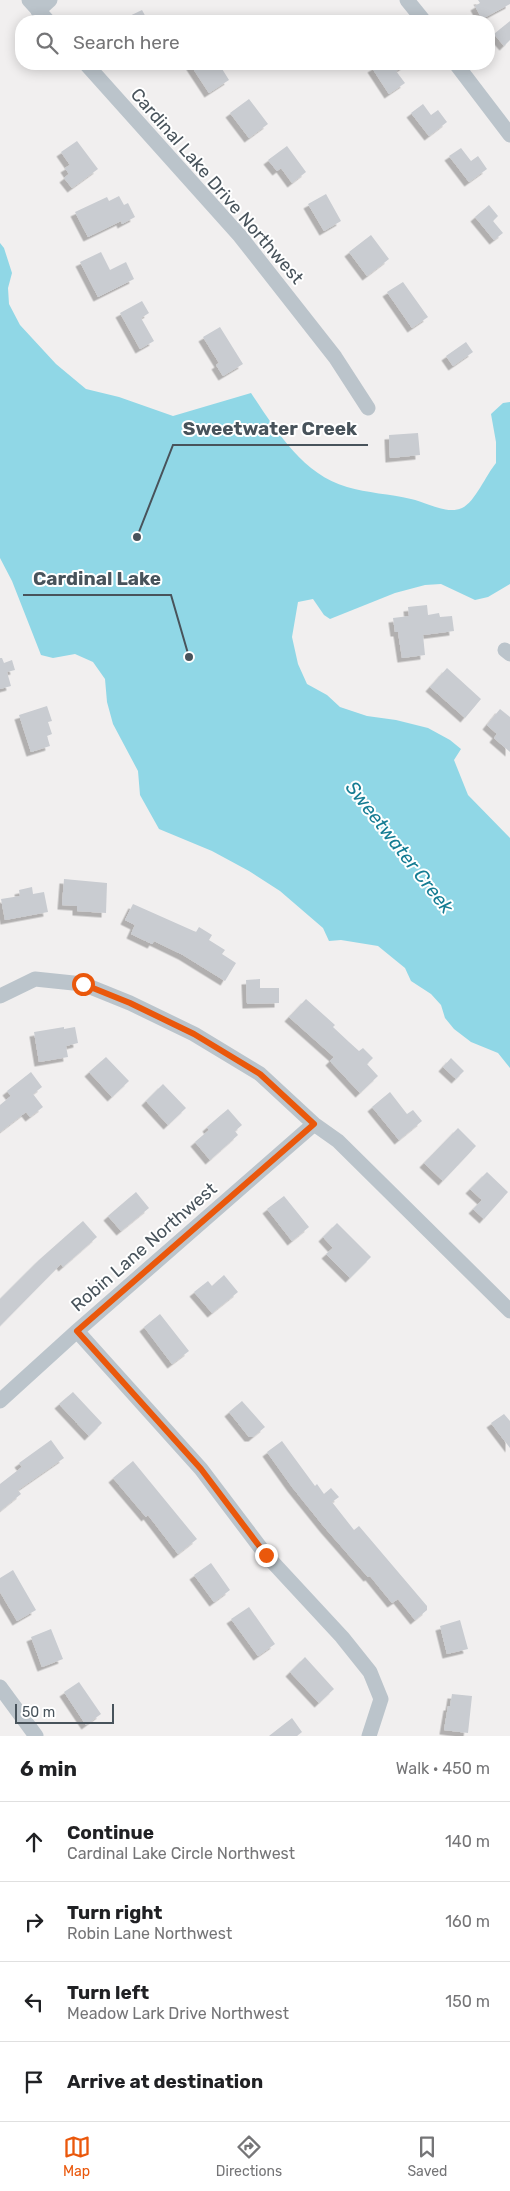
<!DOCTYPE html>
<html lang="en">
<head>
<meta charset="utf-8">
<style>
  :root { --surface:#fff; --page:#f6f6f6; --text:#202124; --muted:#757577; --line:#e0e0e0; --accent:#ea580c }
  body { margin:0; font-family:Rubik,sans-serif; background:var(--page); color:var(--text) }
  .scale { position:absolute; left:15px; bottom:12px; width:99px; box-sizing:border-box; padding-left:5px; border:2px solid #48535b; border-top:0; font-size:14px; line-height:18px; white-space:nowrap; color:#48535b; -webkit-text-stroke:4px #fff; paint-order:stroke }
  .stop { position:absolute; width:15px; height:15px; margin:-11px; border:4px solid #ea580c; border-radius:50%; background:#fff }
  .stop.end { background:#ea580c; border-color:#fff; box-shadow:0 1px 5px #0008 }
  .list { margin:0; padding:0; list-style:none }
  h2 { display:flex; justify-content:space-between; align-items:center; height:65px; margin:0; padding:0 20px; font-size:21px }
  h2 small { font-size:16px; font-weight:400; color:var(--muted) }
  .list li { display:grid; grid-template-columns:32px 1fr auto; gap:15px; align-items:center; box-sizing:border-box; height:80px; padding:0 20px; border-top:1px solid var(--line) }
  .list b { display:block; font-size:19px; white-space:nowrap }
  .list p { margin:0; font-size:16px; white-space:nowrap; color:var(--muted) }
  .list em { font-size:16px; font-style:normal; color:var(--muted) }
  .icon { flex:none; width:28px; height:28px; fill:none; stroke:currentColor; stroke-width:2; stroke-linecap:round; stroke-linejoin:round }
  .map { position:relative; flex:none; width:510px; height:1736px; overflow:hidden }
  .search { position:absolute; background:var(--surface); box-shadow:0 2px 12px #0003; left:15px; right:15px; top:15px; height:55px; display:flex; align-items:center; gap:12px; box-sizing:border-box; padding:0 18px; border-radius:20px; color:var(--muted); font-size:19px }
  .sheet { height:385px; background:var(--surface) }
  nav { display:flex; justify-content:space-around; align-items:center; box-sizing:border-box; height:70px; border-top:1px solid var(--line); background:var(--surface); font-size:14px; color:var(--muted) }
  nav a { display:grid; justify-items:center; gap:2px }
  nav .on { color:var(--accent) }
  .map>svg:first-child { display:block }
  .water { fill:#90d7e6 }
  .building { fill:#c9ccd1; filter:url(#shadow) }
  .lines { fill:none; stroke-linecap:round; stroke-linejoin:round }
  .minor { stroke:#bbc4cb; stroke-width:15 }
  .route { stroke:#ea580c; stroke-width:6 }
  .labels { text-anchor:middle; stroke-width:4; stroke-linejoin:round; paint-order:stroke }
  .street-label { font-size:18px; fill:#48535b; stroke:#fff }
  .water-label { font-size:19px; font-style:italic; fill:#157c93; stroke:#fff }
  .leader { fill:none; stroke:#48535b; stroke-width:2 }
  .callout-dot { fill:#48535b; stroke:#fff; stroke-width:2 }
  .callout-label { font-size:19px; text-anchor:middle; font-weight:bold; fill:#48535b; stroke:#fff; stroke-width:4; stroke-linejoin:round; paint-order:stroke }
</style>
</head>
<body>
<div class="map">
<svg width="510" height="1736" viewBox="0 0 510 1736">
  <defs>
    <filter id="shadow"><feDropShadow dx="-4.5" dy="4.5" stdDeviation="0" flood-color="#0004"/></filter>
  </defs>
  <rect width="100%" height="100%" fill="#f1efef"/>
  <path class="water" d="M 0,243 L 4,248 L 12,273 L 8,288 L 9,304 L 20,325 L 56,364 L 86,389 L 119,397 L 173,416 L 251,393 C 276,430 302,474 347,487 C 367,493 390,494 411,499 C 425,502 447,515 462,508 C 475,502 486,475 496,463 L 496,442 L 491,414 L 503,403 L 510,402 L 510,584 L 488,597 L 475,600 L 441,584 L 425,585 L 395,593 L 330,619 L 324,615 L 313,599 L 298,602 L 292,637 L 298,664 L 307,684 L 327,695 L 340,707 L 367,716 L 396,720 L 428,728 L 450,740 L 461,749 L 454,760 L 468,795 L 510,838 L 510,1068 L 498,1053 L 471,1042 L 454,1029 L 445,1018 L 441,1005 L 431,994 L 411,981 L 405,968 L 378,946 L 341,940 L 329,941 L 323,928 L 280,891 L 249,871 L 212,851 L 159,829 L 140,795 L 138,771 L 113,724 L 107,702 L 105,679 L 93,662 L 75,654 L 53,658 L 41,655 L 12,581 L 0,558 Z"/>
  <path class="building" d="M 478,0 L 510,0 L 510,4 L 482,19 L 475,6 L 480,3 Z
    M 142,10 L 148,21 L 119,21 Z
    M 510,21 L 510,40 L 504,46 L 494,34 Z
    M 190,64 L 219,64 L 229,80 L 209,93 Z
    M 379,64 L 407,64 L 396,71 L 405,83 L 389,94 L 372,68 Z
    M 249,99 L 268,124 L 249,138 L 230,113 Z
    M 423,104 L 431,115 L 438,110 L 447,122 L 429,136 L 411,113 Z
    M 77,141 L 98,169 L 72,188 L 64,178 L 69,174 L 65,168 L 70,165 L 61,152 Z
    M 287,146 L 306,172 L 292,183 L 281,168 L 277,171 L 268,160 Z
    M 461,148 L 471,161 L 478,156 L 487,169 L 469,182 L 449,156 Z
    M 326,194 L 341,221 L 324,231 L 308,204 Z
    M 119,196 L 124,205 L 128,203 L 135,217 L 122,224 L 121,221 L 88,237 L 75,212 L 107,197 L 109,201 Z
    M 489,205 L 498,216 L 493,221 L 503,233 L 494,240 L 475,217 Z
    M 371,235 L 389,259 L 367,276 L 349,252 Z
    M 101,252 L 110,270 L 126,262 L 134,279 L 98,297 L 80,262 Z
    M 403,282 L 428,317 L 412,328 L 387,292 Z
    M 142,301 L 149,313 L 141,318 L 154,341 L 140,349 L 120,313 Z
    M 220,327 L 243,364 L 223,376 L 216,365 L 219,363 L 203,337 Z
    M 466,342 L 473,352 L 453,366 L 446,356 Z
    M 418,433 L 420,455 L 390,458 L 389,435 Z
    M 427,605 L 428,615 L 439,613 L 440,617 L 452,616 L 454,631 L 423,635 L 425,655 L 402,658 L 398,632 L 395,632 L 393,618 L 409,616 L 408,607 Z
    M 0,658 L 2,658 L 4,663 L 12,660 L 15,670 L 7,672 L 11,686 L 0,689 Z
    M 447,668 L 481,699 L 465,718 L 430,687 Z
    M 47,706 L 52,721 L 48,722 L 52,734 L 47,736 L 50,746 L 31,752 L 19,715 Z
    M 500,709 L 510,717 L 510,752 L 494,738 L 497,734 L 487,725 Z
    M 64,879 L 107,883 L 106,913 L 77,911 L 77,906 L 62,905 Z
    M 32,887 L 33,894 L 44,892 L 48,912 L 5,920 L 1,899 L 20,896 L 19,890 Z
    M 133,904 L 196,932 L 199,927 L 212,935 L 209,940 L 225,950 L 222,954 L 236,963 L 225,981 L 183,955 L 154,941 L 152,944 L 131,934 L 135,925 L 125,920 Z
    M 260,979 L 260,988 L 279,988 L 279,1003 L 247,1004 L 246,980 Z
    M 306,999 L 335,1025 L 333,1027 L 349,1042 L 359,1051 L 363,1048 L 373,1058 L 367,1064 L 378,1076 L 360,1093 L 330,1061 L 334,1057 L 289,1017 Z
    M 64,1027 L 64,1029 L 75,1027 L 78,1043 L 66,1046 L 68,1057 L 39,1062 L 34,1032 Z
    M 106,1057 L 129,1081 L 112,1097 L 89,1072 Z
    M 451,1058 L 464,1071 L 456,1079 L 443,1067 Z
    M 31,1072 L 42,1087 L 33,1094 L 43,1107 L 30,1117 L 26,1112 L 0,1132 L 0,1105 L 11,1096 L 7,1091 Z
    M 163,1084 L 186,1108 L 168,1125 L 146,1101 Z
    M 390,1092 L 407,1114 L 413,1110 L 422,1121 L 399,1140 L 372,1107 Z
    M 228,1109 L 242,1125 L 235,1131 L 238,1135 L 210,1160 L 195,1142 L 209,1130 L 207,1127 Z
    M 458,1128 L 476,1146 L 443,1181 L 424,1163 Z
    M 487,1172 L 508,1192 L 484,1219 L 473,1209 L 482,1200 L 470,1189 Z
    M 136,1192 L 149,1208 L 121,1231 L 108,1216 Z
    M 284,1196 L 309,1227 L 292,1241 L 267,1209 Z
    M 83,1221 L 97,1237 L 63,1267 L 61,1264 L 0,1326 L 0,1299 L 39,1260 Z
    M 337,1223 L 371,1257 L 350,1278 L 326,1254 L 333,1248 L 323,1237 Z
    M 224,1275 L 238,1292 L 212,1313 L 194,1292 L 208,1281 L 212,1286 Z
    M 160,1314 L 189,1351 L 172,1364 L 144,1327 Z
    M 73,1392 L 102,1423 L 89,1436 L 59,1404 Z
    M 242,1401 L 265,1427 L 253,1437 L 249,1437 L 229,1412 Z
    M 504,1414 L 510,1421 L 510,1448 L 491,1423 Z
    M 51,1440 L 64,1458 L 18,1490 L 21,1494 L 0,1511 L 0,1484 L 22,1467 L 19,1463 Z
    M 282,1441 L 315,1486 L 317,1484 L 324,1494 L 331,1488 L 339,1497 L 332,1502 L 354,1530 L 359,1526 L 427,1606 L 427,1610 L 415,1620 L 398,1599 L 392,1603 L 370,1576 L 368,1577 L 325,1528 L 292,1487 L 267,1452 Z
    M 133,1461 L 197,1539 L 178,1554 L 148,1515 L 146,1517 L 113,1478 Z
    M 211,1563 L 230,1590 L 214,1602 L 194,1575 Z
    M 13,1570 L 36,1610 L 17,1621 L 0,1592 L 0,1578 Z
    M 249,1607 L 275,1644 L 258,1656 L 231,1619 Z
    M 460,1620 L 468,1649 L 447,1654 L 440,1626 Z
    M 51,1629 L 63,1659 L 42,1667 L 31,1637 Z
    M 305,1657 L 334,1689 L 319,1703 L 290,1672 Z
    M 79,1682 L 101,1714 L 86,1725 L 64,1692 Z
    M 452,1694 L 472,1696 L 468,1733 L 444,1730 L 448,1706 L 450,1706 Z
    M 292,1718 L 302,1732 L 297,1736 L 269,1736 Z"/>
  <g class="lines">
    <path class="minor" d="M 29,0 L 48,21
      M 407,0 L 424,21
      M 38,11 L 50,0
      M 86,64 L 240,236 L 335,357 L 368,408
      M 456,64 L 510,135
      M 505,650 L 510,654
      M 0,996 L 35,979 L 83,984 L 130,1003 L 194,1034 L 260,1074 L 314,1124 L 338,1141 L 510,1311
      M 77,1331 L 201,1469 L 266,1555 L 342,1637 L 370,1672 L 381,1699 L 369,1736
      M 0,1401 L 77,1331 L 314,1124
      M 0,1687 L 36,1736"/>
  </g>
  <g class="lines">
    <path class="route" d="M 83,984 L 130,1003 L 194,1034 L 260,1074 L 314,1124 L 77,1331 L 201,1469 L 266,1555"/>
  </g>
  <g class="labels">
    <g class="street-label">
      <text transform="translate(217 186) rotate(49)" y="6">Cardinal Lake Drive Northwest</text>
      <text transform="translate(144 1247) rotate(-41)" y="6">Robin Lane Northwest</text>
    </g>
    <g class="water-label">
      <text transform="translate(400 847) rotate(52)" y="7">Sweetwater Creek</text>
    </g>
  </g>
  <path class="leader" d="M137 537L173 445H368M189 657L171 595H23"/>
  <g class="callout-dot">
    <circle cx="137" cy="537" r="5"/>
    <circle cx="189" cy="657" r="5"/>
  </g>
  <g class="callout-label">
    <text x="270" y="435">Sweetwater Creek</text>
    <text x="97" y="585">Cardinal Lake</text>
  </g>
</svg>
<div class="scale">50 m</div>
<div class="stop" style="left:83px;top:984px"></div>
<div class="stop end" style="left:266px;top:1555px"></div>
<div class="search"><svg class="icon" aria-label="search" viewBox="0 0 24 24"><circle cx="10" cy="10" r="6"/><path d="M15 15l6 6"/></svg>Search here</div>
</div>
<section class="sheet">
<h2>6 min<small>Walk · 450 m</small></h2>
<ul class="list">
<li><svg class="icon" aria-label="ahead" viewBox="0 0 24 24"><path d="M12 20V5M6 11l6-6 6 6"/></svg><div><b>Continue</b><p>Cardinal Lake Circle Northwest</p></div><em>140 m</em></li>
<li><svg class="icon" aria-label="right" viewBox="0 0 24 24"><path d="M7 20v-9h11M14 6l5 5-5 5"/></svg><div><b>Turn right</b><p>Robin Lane Northwest</p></div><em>160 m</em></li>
<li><svg class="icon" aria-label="left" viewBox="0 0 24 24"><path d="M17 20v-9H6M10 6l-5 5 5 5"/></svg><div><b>Turn left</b><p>Meadow Lark Drive Northwest</p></div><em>150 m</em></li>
<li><svg class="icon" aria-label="arrive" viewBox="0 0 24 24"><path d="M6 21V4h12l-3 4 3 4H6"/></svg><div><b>Arrive at destination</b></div></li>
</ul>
</section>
<nav>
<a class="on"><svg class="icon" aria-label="map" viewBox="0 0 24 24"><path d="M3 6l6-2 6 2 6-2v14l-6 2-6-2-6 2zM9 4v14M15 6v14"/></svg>Map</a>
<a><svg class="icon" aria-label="directions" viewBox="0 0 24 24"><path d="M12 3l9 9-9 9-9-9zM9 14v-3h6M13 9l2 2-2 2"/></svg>Directions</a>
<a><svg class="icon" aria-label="saved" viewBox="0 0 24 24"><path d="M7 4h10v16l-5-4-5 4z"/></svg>Saved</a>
</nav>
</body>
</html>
